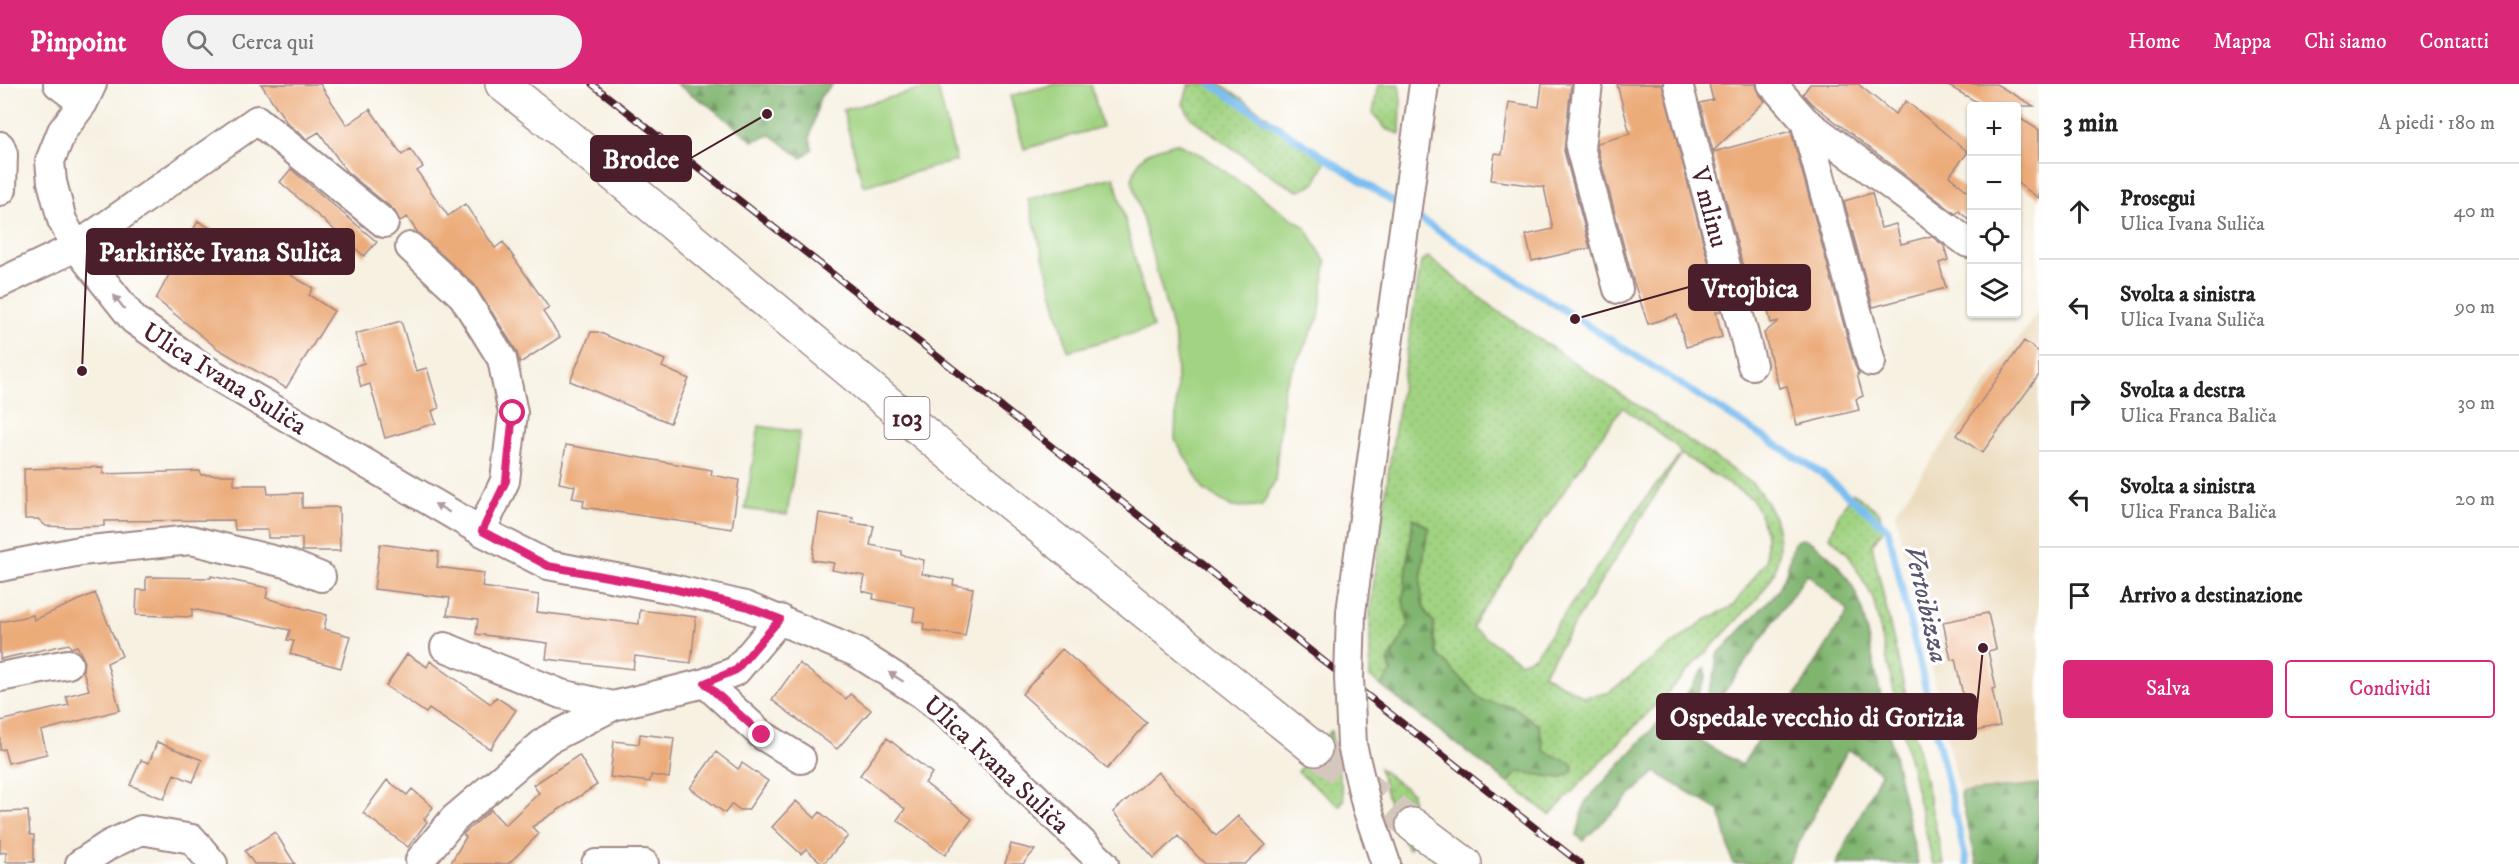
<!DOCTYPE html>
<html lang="it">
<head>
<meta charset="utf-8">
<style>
  :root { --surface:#fff; --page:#f2f2f2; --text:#222; --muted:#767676; --line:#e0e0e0; --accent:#db2777 }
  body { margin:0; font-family:"IM FELL DW Pica",serif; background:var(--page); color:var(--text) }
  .controls { position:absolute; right:18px; top:18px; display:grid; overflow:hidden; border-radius:6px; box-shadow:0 2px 4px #0004 }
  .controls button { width:54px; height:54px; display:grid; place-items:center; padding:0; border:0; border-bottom:2px solid var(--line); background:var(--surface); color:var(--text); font:30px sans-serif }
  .stop { position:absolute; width:18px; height:18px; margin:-14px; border:4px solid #db2777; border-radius:50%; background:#fff }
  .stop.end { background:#db2777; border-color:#fff; box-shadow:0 2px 6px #0008 }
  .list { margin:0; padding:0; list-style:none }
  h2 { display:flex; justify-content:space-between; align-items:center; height:78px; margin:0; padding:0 24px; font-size:26px }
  h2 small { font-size:20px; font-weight:400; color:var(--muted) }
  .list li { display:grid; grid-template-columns:39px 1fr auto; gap:18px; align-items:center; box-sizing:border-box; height:96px; padding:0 24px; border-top:2px solid var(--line) }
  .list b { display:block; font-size:22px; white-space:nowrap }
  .list p { margin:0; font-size:20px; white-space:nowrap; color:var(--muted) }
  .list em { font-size:20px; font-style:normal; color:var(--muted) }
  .actions { display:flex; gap:12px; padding:18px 24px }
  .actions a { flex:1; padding:14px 0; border:2px solid var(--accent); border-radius:6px; text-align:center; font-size:21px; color:var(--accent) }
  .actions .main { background:var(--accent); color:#fff }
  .icon { flex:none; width:33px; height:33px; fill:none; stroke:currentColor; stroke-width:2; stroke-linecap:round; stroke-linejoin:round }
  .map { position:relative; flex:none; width:2039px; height:780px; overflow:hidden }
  header { display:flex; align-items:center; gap:36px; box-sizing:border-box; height:84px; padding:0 30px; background:var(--accent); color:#fff }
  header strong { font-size:28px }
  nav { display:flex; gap:33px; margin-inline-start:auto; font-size:21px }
  .search { width:420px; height:54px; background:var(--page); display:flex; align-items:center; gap:15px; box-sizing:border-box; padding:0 21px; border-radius:33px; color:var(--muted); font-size:22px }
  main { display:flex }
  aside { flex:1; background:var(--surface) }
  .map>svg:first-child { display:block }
  .built { fill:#ead9ba }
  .grass { fill:url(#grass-dots); stroke:#767956; stroke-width:1.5; fill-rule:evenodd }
  .forest { fill:url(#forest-firs); stroke:#656a4e; stroke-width:1.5; fill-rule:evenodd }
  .garden { fill:#a1d382; stroke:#767956; stroke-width:1.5 }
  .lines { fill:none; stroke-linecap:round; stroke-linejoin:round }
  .stream { stroke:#7bbdf0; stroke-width:7 }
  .building { fill:#ecac7a }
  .major-tunnel { stroke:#d4c7bd; stroke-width:33; stroke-dasharray:33 16; stroke-linecap:butt }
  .minor-casing { stroke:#a08886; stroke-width:32 }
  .major-casing { stroke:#a08886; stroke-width:36 }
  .minor { stroke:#fff; stroke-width:28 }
  .major { stroke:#fff; stroke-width:33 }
  .rail-casing { stroke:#4a1f2b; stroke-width:7 }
  .rail { stroke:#fff; stroke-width:4.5; stroke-dasharray:14; stroke-linecap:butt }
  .minor-bridge-casing { stroke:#a08886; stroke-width:32; stroke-linecap:butt }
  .minor-bridge { stroke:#fff; stroke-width:28 }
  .oneway { fill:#ae9aa0 }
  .route { stroke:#db2777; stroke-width:8 }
  .labels { text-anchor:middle; stroke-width:6; stroke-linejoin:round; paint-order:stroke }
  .shield { fill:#fff; stroke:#80626b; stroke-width:1.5 }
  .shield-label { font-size:24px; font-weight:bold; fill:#4a1f2b }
  .street-label { font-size:26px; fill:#4a1f2b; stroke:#fff }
  .water-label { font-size:27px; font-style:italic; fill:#5b5670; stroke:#fff }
  .leader { fill:none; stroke:#4a1f2b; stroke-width:2 }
  .callout-dot { fill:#4a1f2b; stroke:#fff; stroke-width:2 }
  .callout { fill:#4a1f2b; stroke:#4a1f2b; stroke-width:2 }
  .callout-label { font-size:27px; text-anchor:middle; font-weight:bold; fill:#fff }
</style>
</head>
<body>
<header>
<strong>Pinpoint</strong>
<div class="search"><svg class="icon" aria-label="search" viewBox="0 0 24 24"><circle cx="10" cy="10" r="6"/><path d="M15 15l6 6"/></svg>Cerca qui</div>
<nav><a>Home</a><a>Mappa</a><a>Chi siamo</a><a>Contatti</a></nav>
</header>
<main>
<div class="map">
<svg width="2039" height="780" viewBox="0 0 2039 780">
  <defs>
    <pattern id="grass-dots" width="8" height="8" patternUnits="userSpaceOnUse" patternTransform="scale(1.5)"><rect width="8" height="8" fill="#a1d382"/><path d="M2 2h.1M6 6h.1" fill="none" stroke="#8cb570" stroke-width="1.8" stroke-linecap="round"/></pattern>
    <pattern id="forest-firs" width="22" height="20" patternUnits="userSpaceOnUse" patternTransform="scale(1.5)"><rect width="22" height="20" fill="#80b570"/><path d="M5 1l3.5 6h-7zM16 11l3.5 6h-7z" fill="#6b935c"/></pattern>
  </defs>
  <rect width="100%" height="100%" fill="#fff"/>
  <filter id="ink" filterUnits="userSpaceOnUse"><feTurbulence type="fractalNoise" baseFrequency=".0167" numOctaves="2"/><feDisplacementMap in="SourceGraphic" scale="12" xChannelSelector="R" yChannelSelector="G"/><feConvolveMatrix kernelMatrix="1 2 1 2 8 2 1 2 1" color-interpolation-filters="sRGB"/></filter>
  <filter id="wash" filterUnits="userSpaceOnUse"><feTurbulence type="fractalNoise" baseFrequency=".008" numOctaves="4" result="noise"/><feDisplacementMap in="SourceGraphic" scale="24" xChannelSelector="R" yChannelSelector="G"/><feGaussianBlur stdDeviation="1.35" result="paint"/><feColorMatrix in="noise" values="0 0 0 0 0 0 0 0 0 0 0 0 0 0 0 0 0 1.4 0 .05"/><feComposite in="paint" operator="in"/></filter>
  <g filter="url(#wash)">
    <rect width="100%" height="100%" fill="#f7f1e2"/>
    <path class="built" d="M 2039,226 L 2039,700 L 1960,709 L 1895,428 Z"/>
    <path class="grass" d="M 1189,0 L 1221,0 L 1327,74 L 1315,99 L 1298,107 L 1274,94 L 1191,34 L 1183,20 Z
      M 1378,0 L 1399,0 L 1401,17 L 1400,50 L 1386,45 L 1373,29 Z
      M 1428,173 L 1492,223 L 1752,399 C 1774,423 1785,452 1775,486 C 1773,495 1763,505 1758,514 L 1550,731 L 1508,699 L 1518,688 L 1561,694 L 1544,667 L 1539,642 L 1514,623 L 1483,618 L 1437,570 L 1434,553 L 1434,538 C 1411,521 1425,469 1428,443 L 1413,434 L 1403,517 L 1409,541 L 1388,578 L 1392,588 L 1381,602 L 1370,593 L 1370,526 L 1390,377 L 1421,178 ZM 1622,323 L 1676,362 L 1681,370 L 1645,415 L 1535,572 L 1520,578 L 1473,544 L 1478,532 ZM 1681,370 L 1751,414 L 1761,432 L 1766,453 L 1766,477 L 1733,522 L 1705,536 L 1608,609 L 1584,613 L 1543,590 Z
      M 1853,409 L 1879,428 L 1884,444 L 1872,461 L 1944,780 L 1933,780 L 1873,514 L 1848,470 L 1830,453 L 1839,429 Z
      M 1331,647 L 1344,716 L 1339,722 L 1298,688 Z
      M 1379,684 L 1412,709 L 1413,760 L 1408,765 L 1393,732 Z"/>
    <path class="forest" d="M 676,0 L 833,0 L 820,13 L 810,53 L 812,65 L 802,74 L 771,51 L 753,57 L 708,21 Z
      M 1413,434 L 1428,443 C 1425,469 1411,521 1434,538 L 1434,553 L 1437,570 L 1483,617 L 1514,623 L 1539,642 L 1544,667 L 1573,680 L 1572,688 L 1561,694 L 1518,688 L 1508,699 L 1381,602 L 1392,588 L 1388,578 L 1409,541 L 1403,517 Z
      M 1804,454 C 1833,470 1850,491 1861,522 L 1918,780 L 1836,780 L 1881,689 L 1848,665 L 1788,780 L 1733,780 L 1720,727 L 1655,688 L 1583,757 L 1577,751 L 1585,718 L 1668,628 C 1684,618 1693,599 1705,584 L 1706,593 L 1693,621 L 1704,621 L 1715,589 L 1717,571 L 1778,507 L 1786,489 L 1794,458 ZM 1807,490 L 1848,527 L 1769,655 L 1761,652 L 1742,681 L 1693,653 Z
      M 2039,700 L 2039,780 L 1977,780 L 1960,709 Z"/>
    <path class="garden" d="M 1055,0 L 1091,0 L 1102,43 L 1024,65 L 1010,12 Z
      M 937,1 L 956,77 L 863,102 L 843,26 Z
      M 1176,59 L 1201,71 L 1306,144 L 1326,179 L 1319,233 L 1284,303 L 1275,396 L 1262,422 L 1232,423 L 1204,406 L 1175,355 L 1177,301 L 1176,259 L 1132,96 C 1139,67 1150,67 1176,59 Z
      M 1114,93 L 1153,244 L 1068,267 L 1028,115 Z
      M 759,342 L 800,348 L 787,431 L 745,425 Z"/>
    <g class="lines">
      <path class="stream" d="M 1211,0 L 1400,122
        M 1412,130 L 1821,389 L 1888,445 L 1967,780"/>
    </g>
    <g id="blocks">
      <path class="building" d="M 261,0 L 320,0 L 347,41 L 370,25 L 402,71 L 410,65 L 423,83 L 417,87 L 448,132 L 465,120 L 495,164 L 503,158 L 549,224 L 543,228 L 560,253 L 520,279 L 516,266 L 474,200 L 418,149 L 407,133 L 400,137 L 394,126 L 347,88 L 319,48 L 307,55 L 287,39 Z
        M 1542,0 L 1571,0 L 1564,67 L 1590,164 L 1532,177 L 1526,151 L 1553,145 L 1544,103 L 1491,96 L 1495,69 L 1502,70 L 1509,18 L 1539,23 Z
        M 1617,0 L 1662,0 L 1721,227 L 1716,228 L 1722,253 L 1686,263 L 1677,231 L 1648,240 L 1632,193 L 1597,62 L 1597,59 L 1630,50 Z
        M 1709,0 L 1756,0 L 1759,10 L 1765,17 L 1713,67 L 1700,19 L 1713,16 Z
        M 1810,0 L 1858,0 L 1895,30 L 1906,17 L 1968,68 L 1949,92 L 1971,110 L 1971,138 L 1959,127 L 1956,130 L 1811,19 L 1803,10 Z
        M 1945,0 L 1996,0 L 2034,22 L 1984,22 Z
        M 2016,32 L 2039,46 L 2039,114 L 2016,98 Z
        M 1791,47 L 1855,282 L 1859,290 L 1857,290 L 1863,312 L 1856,315 L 1859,326 L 1797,341 L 1787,302 L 1779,304 L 1764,249 L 1779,237 L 1771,239 L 1758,187 L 1745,190 L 1713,68 Z
        M 291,85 L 377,158 L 364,172 L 280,98 Z
        M 1872,109 L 1881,144 L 1896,140 L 1901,160 L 1931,152 L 1944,162 L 1948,176 L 1939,179 L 1946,204 L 1873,223 L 1844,117 Z
        M 198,137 L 313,204 L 309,211 L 334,227 L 286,304 L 218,265 L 156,215 Z
        M 401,237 L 416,287 L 427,284 L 439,324 L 432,327 L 436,339 L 385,354 L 370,300 L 361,303 L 355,282 L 364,279 L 355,250 Z
        M 591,248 L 598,248 L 665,276 L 662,283 L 689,295 L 670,339 L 570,297 Z
        M 2024,257 L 2039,268 L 2039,291 L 1982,369 L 1957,351 Z
        M 566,361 L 712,386 L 711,391 L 739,396 L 732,445 L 583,423 L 584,416 L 572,414 L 575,402 L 559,399 Z
        M 103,383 L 103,390 L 200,387 L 201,391 L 234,391 L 234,401 L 267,401 L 268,410 L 302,409 L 302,424 L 339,423 L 340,467 L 302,467 L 302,454 L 268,454 L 268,446 L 235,446 L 234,436 L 104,437 L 104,442 L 68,443 L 46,442 L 38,435 L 25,435 L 24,385 Z
        M 819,429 L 853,434 L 852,439 L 874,442 L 870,461 L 901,467 L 901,471 L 924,476 L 922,490 L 954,496 L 953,501 L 973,504 L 965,552 L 923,546 L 924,539 L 913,537 L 915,523 L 873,515 L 874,510 L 862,507 L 865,492 L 832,486 L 834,479 L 812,476 Z
        M 380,460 L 439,468 L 437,483 L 484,489 L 482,503 L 539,511 L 537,528 L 639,540 L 640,526 L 696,533 L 691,579 L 635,572 L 633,585 L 546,575 L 548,559 L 476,550 L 478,535 L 447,531 L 450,514 L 374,505 Z
        M 211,492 L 268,504 L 266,514 L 327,531 L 324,545 L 350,552 L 341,584 L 290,570 L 294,557 L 287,556 L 290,546 L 192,525 L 192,533 L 136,531 L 137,506 L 146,506 L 146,493 L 211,494 Z
        M 95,509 L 122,572 L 107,579 L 120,626 L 41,647 L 47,670 L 8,679 L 4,665 L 0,666 L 0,637 L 69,621 L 66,612 L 89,606 L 83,586 L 84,576 L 77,562 L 71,564 L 69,560 L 0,575 L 0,538 L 33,531 L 34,536 Z
        M 1988,529 L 1996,565 L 1988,567 L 1996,604 L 1992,605 L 2000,642 L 1971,648 L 1955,575 L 1951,576 L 1943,538 Z
        M 1062,565 L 1147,639 L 1107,685 L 1022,610 Z
        M 407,570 L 427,583 L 430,577 L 491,620 L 496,613 L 516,626 L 490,665 L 429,625 L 426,629 L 386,602 Z
        M 799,579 L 846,615 L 850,610 L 871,626 L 837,665 L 772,616 Z
        M 640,650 L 674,654 L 669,694 L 651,691 L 650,698 L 610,693 L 614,657 L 639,660 Z
        M 887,654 L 932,689 L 925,699 L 972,735 L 945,771 L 897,736 L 905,725 L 860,691 Z
        M 157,658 L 202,676 L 193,698 L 174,690 L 164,715 L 130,701 L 141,676 L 149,679 Z
        M 716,668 L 738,685 L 742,679 L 768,697 L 748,726 L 740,726 L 732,720 L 725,729 L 690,704 Z
        M 579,671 L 597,701 L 532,743 L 539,750 L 508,780 L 450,780 L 466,753 L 463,750 L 491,726 L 505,741 L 539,709 L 533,701 Z
        M 1158,688 L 1216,752 L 1238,732 L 1266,761 L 1245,780 L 1205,780 L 1178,752 L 1154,774 L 1113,728 Z
        M 387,696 L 407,711 L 412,705 L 433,723 L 424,735 L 427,738 L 408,763 L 363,729 Z
        M 796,717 L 815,734 L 820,728 L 848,752 L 823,780 L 806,765 L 801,770 L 772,743 Z
        M 28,727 L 30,751 L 34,751 L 34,778 L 6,778 L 6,768 L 0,769 L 0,728 Z
        M 275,748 L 295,780 L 254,780 L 245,767 Z
        M 1011,760 L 1035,766 L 1023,780 L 1005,780 Z"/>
    </g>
  </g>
  <g filter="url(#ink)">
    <use href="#blocks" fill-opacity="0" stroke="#a08886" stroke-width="1.5"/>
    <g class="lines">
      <path class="major-tunnel" d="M 1315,665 L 1413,741"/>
      <g class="minor-casing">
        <path id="minor" d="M 58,0 L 83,19
          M 92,0 L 83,19 L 62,47 L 50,77 L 52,98 L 62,136 L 76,163 L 134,236 L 203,284 L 481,447 L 548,481 L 673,505 L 745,522 L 856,568 L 922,610 L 960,640 L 1104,780
          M 1588,0 L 1580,63 L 1618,205
          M 1678,0 L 1752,281
          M 1772,0 L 1805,37 L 1968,159
          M 1805,37 L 1871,278
          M 0,62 L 3,70 L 2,105 L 0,107
          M 410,163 L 463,212 L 502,275 L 513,329 L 505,397 L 481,447
          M 0,199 L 76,163 L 257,36 L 384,139
          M 0,483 L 80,467 L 191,456 L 289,480 L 321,493
          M 1351,528 L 1424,0
          M 445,563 L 561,610 L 613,622
          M 0,593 L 68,580
          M 705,599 L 762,651 L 801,675
          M 1352,661 L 1367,724 L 1386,780
          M 420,776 L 454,735 L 547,656 L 613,622 L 705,599 L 736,587 L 780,535
          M 80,780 L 109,761 L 141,746 L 192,755 L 213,780
          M 596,780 L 644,780"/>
      </g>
      <g class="major-casing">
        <path id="major" d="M 502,0 L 566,51 L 976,392 L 1315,665
          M 1413,741 L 1465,780"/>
      </g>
      <use href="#minor" class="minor"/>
      <use href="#major" class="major"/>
      <g class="rail-casing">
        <path id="rail" d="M 592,0 L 1581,780"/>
      </g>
      <use href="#rail" class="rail"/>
      <g class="minor-bridge-casing">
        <path id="minor-bridge" d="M 1351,528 L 1349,594 L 1352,661"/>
      </g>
      <use href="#minor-bridge" class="minor-bridge"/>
    </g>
    <defs><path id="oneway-solid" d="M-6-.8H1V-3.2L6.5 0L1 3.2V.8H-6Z" transform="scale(1.5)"/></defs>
    <g class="oneway">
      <use href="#oneway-solid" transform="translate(119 218) rotate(-128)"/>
      <use href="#oneway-solid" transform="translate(442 424) rotate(-150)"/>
      <use href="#oneway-solid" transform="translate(896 593) rotate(-148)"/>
    </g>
  </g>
  <g class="lines" filter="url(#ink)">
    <path class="route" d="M 513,329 L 506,397 L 482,447 L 548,482 L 673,505 L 745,522 L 780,535 L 736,586 L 705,599 L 762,651"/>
  </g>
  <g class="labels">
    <rect class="shield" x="884.5" y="313" width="45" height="42" rx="4.5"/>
    <g class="shield-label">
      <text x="907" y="342">103</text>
    </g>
    <g class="street-label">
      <text transform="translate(1710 123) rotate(75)" y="9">V mlinu</text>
      <text transform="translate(225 294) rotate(32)" y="9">Ulica Ivana Suliča</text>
      <text transform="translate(997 680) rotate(43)" y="9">Ulica Ivana Suliča</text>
    </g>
    <g class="water-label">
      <text transform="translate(1927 520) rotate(77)" y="9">Vertoibizza</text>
    </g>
  </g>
  <path class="leader" d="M767 30L691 74M82 287L87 167M1575 235L1689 203M1983 564L1976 632"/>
  <g class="callout-dot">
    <circle cx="767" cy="30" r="6"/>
    <circle cx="82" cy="287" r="6"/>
    <circle cx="1575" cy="235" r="6"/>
    <circle cx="1983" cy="564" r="6"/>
  </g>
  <g class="callout">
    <rect x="591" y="52" width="100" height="45" rx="6"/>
    <rect x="87" y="145" width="267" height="45" rx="6"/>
    <rect x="1689" y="181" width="121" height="45" rx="6"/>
    <rect x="1657" y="610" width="319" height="45" rx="6"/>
  </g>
  <g class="callout-label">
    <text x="641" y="84">Brodce</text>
    <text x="220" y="177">Parkirišče Ivana Suliča</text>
    <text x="1750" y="213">Vrtojbica</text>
    <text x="1817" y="642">Ospedale vecchio di Gorizia</text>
  </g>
</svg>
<div class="controls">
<button>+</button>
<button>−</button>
<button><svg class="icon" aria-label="locate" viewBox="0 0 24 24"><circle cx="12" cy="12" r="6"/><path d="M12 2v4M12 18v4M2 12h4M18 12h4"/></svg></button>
<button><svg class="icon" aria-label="layers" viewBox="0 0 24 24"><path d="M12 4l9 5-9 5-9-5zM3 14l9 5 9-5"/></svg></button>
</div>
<div class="stop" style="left:513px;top:329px"></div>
<div class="stop end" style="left:762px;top:651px"></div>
</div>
<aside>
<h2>3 min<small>A piedi · 180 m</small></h2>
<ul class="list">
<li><svg class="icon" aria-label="ahead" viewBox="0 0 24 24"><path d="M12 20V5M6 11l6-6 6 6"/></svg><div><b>Prosegui</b><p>Ulica Ivana Suliča</p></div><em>40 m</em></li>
<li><svg class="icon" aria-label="left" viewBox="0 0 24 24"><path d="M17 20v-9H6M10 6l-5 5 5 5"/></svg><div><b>Svolta a sinistra</b><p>Ulica Ivana Suliča</p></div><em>90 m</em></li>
<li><svg class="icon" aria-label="right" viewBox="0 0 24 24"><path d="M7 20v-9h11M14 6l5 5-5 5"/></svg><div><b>Svolta a destra</b><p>Ulica Franca Baliča</p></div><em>30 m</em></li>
<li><svg class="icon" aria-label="left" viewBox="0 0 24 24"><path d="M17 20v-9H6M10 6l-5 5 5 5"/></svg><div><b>Svolta a sinistra</b><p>Ulica Franca Baliča</p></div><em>20 m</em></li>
<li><svg class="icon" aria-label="arrive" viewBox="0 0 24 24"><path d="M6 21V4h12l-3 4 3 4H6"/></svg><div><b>Arrivo a destinazione</b></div></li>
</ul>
<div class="actions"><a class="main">Salva</a><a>Condividi</a></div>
</aside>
</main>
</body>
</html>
